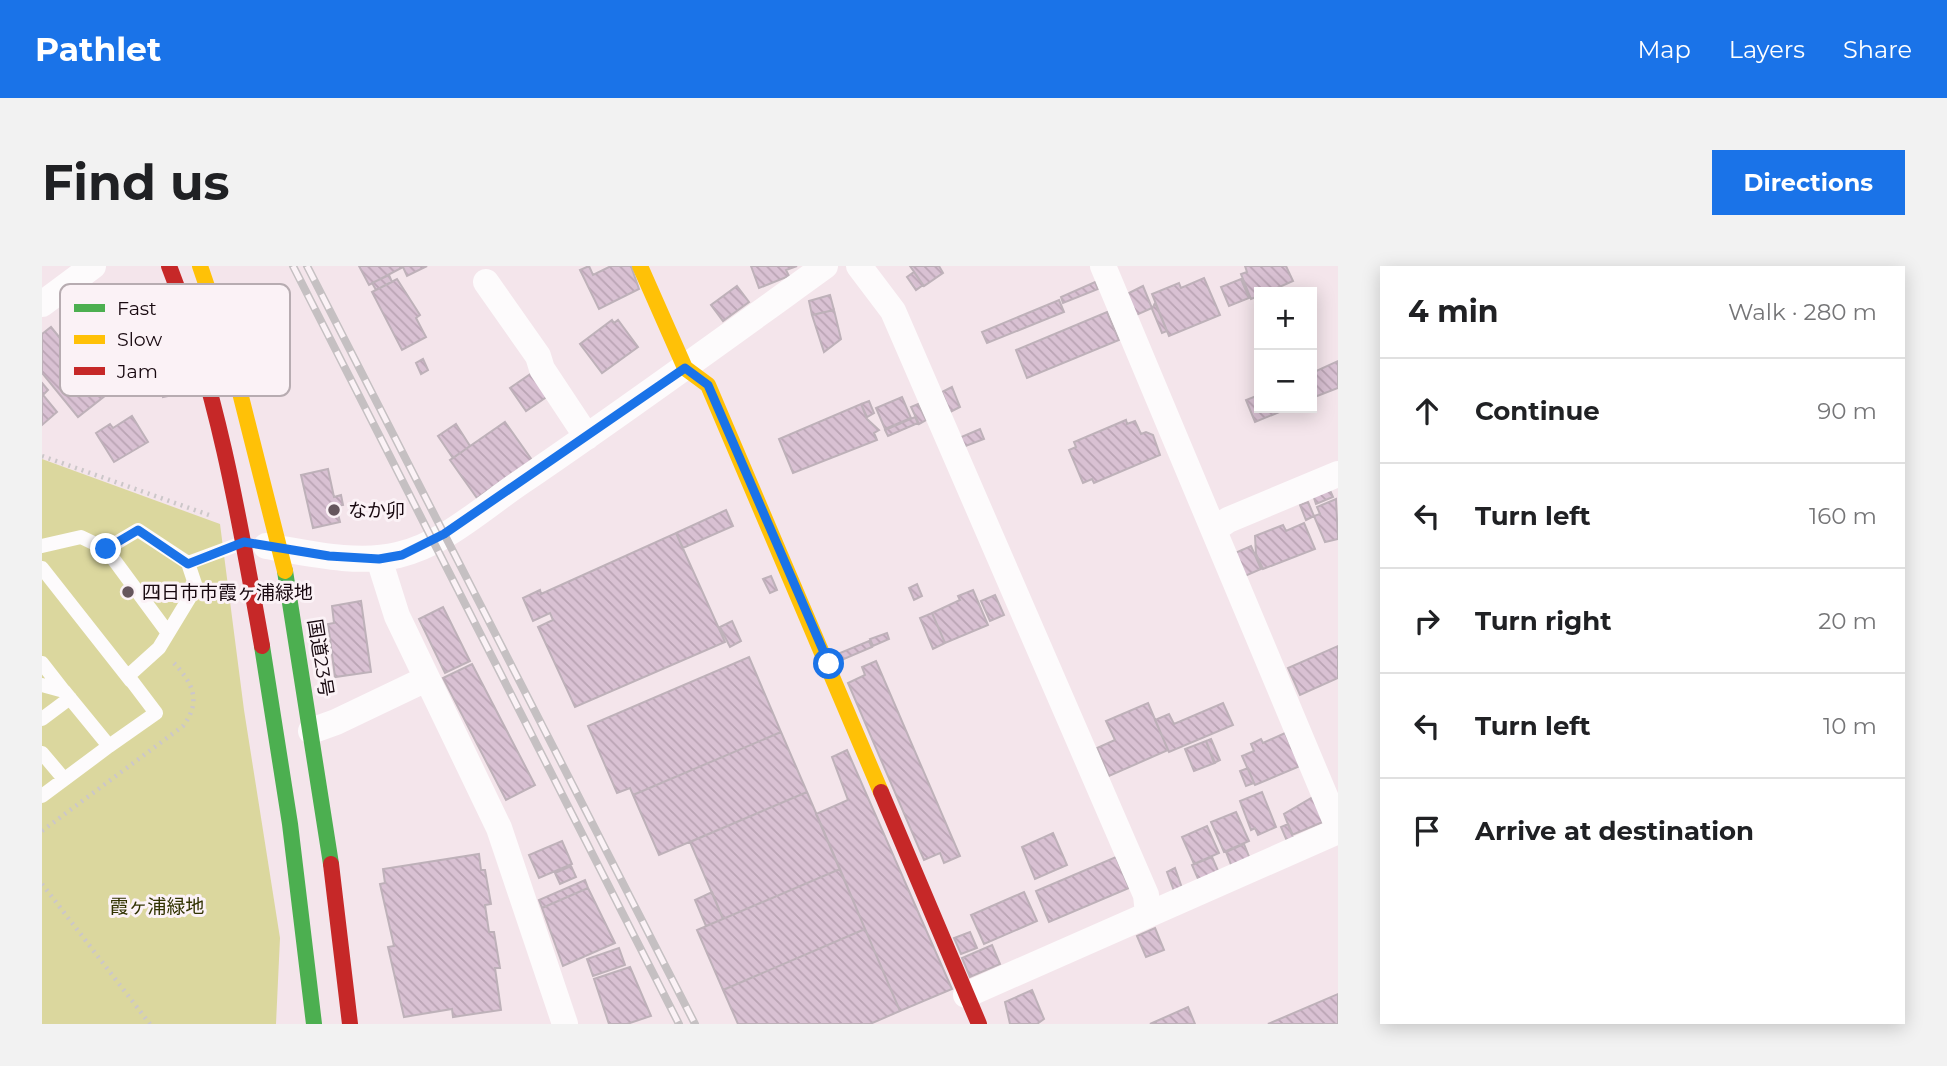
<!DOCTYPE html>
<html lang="en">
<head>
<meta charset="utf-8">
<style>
  :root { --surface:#fff; --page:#f2f2f2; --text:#202124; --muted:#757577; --line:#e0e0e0; --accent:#1a73e8 }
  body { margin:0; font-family:Montserrat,"Noto Sans JP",sans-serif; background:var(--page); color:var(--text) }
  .controls { position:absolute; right:21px; top:21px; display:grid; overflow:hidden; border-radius:0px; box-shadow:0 4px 18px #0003 }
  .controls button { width:63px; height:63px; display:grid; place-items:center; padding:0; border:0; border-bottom:2px solid var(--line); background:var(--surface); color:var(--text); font:35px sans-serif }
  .stop { position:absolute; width:21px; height:21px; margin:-16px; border:5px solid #1a73e8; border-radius:50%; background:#fff }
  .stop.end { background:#1a73e8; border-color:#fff; box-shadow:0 2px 7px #0008 }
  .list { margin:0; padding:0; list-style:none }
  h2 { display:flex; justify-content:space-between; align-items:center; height:91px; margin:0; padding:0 28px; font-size:30px }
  h2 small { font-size:23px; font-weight:400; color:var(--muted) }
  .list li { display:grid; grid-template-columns:46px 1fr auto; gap:21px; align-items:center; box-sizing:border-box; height:105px; padding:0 28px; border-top:2px solid var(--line) }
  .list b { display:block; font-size:26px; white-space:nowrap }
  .list em { font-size:23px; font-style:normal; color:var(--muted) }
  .icon { flex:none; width:38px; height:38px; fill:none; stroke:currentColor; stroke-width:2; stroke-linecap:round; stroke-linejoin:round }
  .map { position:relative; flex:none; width:1296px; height:758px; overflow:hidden; border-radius:0px }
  header { display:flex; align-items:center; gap:42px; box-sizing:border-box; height:98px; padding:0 35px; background:var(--accent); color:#fff }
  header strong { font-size:33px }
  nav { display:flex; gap:38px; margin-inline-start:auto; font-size:24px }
  .intro { display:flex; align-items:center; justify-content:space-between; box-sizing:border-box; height:168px; padding:0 42px }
  h1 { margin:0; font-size:49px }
  .button { padding:18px 32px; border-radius:0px; background:var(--accent); color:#fff; font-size:24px; font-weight:700 }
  main { display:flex; gap:42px; padding:0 42px }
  aside { flex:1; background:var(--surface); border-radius:0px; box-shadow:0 4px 18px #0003 }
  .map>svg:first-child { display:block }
  .park { fill:#dbd79e }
  .building { fill:url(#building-back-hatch); stroke:#beb1b9; stroke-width:2 }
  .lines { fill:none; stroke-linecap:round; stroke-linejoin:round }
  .path { stroke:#ccc7c9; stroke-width:4.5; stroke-dasharray:2 5; stroke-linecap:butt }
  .lane { stroke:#fdfbfc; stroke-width:14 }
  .street { stroke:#fdfbfc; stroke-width:26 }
  .fast { stroke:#4caf50; stroke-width:16 }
  .slow { stroke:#ffc107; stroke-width:16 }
  .jam { stroke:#c62828; stroke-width:16 }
  .rail-casing { stroke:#c5c0c2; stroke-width:8 }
  .rail { stroke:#fbf2f6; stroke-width:5; stroke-dasharray:16; stroke-linecap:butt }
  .route { stroke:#1a73e8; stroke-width:9 }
  .poi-dot { fill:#65565d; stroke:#fbf2f6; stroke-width:2.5 }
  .labels { text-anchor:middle; stroke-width:6; stroke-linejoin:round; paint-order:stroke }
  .poi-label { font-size:19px; fill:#180910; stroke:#fbf2f6; text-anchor:start }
  .street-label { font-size:19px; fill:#180910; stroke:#fbf2f6 }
  .park-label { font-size:19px; fill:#303200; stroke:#fbf2f6 }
  .key { fill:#fbf2f6; stroke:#b7acb1; stroke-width:2 }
  .key-label { font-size:19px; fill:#180910 }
</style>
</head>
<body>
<header>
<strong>Pathlet</strong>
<nav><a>Map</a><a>Layers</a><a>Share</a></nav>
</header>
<div class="intro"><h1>Find us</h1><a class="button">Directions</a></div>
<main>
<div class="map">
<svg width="1296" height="758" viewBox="0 0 1296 758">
  <defs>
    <pattern id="building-back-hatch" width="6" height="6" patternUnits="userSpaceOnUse" patternTransform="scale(1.75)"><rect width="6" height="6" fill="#d9c1d3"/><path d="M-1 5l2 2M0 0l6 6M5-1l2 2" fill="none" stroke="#baa4b4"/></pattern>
  </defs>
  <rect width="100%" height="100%" fill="#f4e5eb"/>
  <path class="park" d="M 0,193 L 178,258 L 202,444 L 238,672 L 234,758 L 0,758 Z"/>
  <path class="building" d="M 317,0 L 385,0 L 365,10 L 361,1 L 327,19 Z
    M 547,0 L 551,9 L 569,0 L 589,0 L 597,23 L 557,43 L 538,4 Z
    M 709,0 L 755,0 L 744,4 L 747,10 L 717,22 Z
    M 868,0 L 897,0 L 901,7 L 882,20 Z
    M 1203,0 L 1244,0 L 1251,15 L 1226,26 L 1217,26 L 1217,30 L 1209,33 L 1199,8 L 1205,6 Z
    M 872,6 L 881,19 L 874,24 L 865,11 Z
    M 347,9 L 350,16 L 334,24 L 330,17 Z
    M 1162,12 L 1178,49 L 1127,70 L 1110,28 L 1137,17 L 1139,22 Z
    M 355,13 L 378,49 L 374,52 L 384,71 L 360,84 L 330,26 Z
    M 1199,13 L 1207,32 L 1187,40 L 1179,21 Z
    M 1053,16 L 1056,23 L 1021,37 L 1019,31 Z
    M 695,20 L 707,36 L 681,55 L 669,39 Z
    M 1101,20 L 1110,42 L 1092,50 L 1083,29 Z
    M 788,29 L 792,44 L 770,49 L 767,35 Z
    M 1017,34 L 1022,46 L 945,77 L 940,66 Z
    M 1113,37 L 1125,65 L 1120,67 L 1110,43 Z
    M 792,44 L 799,73 L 782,86 L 770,49 Z
    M 1065,46 L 1077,74 L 985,112 L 974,84 Z
    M 570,54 L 572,57 L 576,54 L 596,81 L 560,107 L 538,78 Z
    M 9,61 L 64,129 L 36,151 L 0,107 L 0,68 Z
    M 381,93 L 386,104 L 379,108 L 374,97 Z
    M 1296,95 L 1296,122 L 1270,132 L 1270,107 Z
    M 490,107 L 506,130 L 484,145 L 468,122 Z
    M 0,117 L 6,124 L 1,129 L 15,146 L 0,159 Z
    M 129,118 L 131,129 L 121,131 L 119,120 Z
    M 910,121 L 918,141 L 908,146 L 900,126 Z
    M 1217,129 L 1217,142 L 1247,142 L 1213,156 L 1204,134 Z
    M 860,131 L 869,152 L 843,163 L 834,142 Z
    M 827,135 L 832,147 L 825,151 L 819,138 Z
    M 819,138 L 825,153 L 837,164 L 832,167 L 835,174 L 751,207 L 737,173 Z
    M 876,138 L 884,154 L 877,158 L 869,141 Z
    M 90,150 L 106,176 L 72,196 L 54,167 L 68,158 L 71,162 Z
    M 873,151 L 876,157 L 846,170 L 843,164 Z
    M 1084,154 L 1085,158 L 1093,155 L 1099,168 L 1104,166 L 1111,169 L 1118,189 L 1052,217 L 1050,213 L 1041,217 L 1027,184 L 1034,181 L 1032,176 Z
    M 463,156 L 490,194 L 435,232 L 408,194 Z
    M 414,158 L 428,180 L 411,192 L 396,170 Z
    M 938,163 L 942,173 L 921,181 L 917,172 Z
    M 286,203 L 292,231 L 299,229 L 301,239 L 294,240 L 298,256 L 271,262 L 259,209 Z
    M 1287,222 L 1291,231 L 1274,238 L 1271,229 Z
    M 1294,233 L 1296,273 L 1283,276 L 1272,250 L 1278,248 L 1275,241 Z
    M 1266,236 L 1272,250 L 1264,254 L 1258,239 Z
    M 684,244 L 691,260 L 641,282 L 634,267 Z
    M 1262,257 L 1273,283 L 1221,303 L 1214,288 L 1213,270 L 1241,259 L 1244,265 Z
    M 634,267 L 683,376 L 533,441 L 496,361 L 511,354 L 508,347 L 491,355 L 481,332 L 498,324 L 499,328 Z
    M 1209,280 L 1219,303 L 1203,310 L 1193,287 Z
    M 729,310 L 735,324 L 728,327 L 721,313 Z
    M 875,318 L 880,330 L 872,334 L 867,322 Z
    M 931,324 L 946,359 L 903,377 L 890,347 L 918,334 L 916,330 Z
    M 953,329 L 962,349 L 948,355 L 939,335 Z
    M 319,335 L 329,406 L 293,411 L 286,358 L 292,357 L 290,340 Z
    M 401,341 L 428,395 L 403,407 L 377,353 Z
    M 890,347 L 903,377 L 891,383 L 878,352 Z
    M 690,355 L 699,375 L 688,381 L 678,361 Z
    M 845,367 L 847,373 L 831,380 L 828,373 Z
    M 827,375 L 830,381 L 795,396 L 793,389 Z
    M 1296,380 L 1296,412 L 1258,429 L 1246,402 Z
    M 707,391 L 739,466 L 591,529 L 588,522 L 575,527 L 546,460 Z
    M 834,395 L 918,590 L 902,597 L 898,587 L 882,594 L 806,417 L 823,409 L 820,401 Z
    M 430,398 L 493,519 L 464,534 L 401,412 Z
    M 1106,437 L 1126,484 L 1067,510 L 1055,482 L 1073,474 L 1064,455 Z
    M 1181,437 L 1191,459 L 1127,486 L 1113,454 L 1127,448 L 1132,458 Z
    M 739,466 L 765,526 L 617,589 L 591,529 Z
    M 1243,467 L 1258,500 L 1213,519 L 1200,490 L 1212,485 L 1209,478 L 1219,473 L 1221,477 Z
    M 1169,473 L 1178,494 L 1172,497 L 1164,475 Z
    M 1164,475 L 1173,497 L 1152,505 L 1143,483 Z
    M 805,484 L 910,723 L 858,745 L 774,548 L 806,534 L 790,491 Z
    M 1206,502 L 1212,517 L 1204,520 L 1198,505 Z
    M 765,526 L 798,603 L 681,653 L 648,576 Z
    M 1220,526 L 1234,561 L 1216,569 L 1213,562 L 1209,564 L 1198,535 Z
    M 1271,531 L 1281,556 L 1250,569 L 1242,548 Z
    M 1194,546 L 1207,575 L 1182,586 L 1169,556 Z
    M 1246,558 L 1252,572 L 1245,575 L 1239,561 Z
    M 1165,560 L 1177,587 L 1152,598 L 1140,571 Z
    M 1011,567 L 1025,599 L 993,613 L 980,581 Z
    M 520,575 L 530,598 L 497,612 L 487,589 Z
    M 1202,578 L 1208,593 L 1190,601 L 1184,586 Z
    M 437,588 L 439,604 L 443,604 L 449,638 L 443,639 L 447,666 L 452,666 L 458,702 L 453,702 L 459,744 L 411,751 L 410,743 L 362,751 L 346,681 L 352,680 L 338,618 L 343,617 L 341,603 Z
    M 1074,591 L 1087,622 L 1007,656 L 994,625 Z
    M 1170,591 L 1177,607 L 1157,615 L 1150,599 Z
    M 529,600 L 534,611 L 518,618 L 513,607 Z
    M 1133,602 L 1140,622 L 1132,625 L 1125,606 Z
    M 798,603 L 823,663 L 681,724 L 655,664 Z
    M 543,614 L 546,622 L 500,642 L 497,634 Z
    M 546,622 L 573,677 L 521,700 L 500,642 Z
    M 670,626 L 681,653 L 664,660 L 653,634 Z
    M 982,626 L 995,655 L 942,678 L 929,649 Z
    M 1113,662 L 1122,684 L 1104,691 L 1095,670 Z
    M 823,663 L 858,745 L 828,758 L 696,758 L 681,724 Z
    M 928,666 L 935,682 L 919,688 L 912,672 Z
    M 950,679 L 958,698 L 928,711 L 920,692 Z
    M 577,682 L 583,699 L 551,710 L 545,693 Z
    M 588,701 L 609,750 L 585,758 L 567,758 L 552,713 Z
    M 990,724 L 1002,753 L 995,758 L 968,758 L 963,736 Z
    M 1296,728 L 1296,758 L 1226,758 Z
    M 1146,741 L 1153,758 L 1108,758 Z"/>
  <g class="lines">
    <path class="path" d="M 0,190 L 167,249
      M 0,565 L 141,460 C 160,435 151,417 130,395
      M 0,618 L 108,758"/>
    <path class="lane" d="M 0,280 L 39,271 L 64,283 L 96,264 L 146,297 L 154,321 L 117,382 L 86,410 L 114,447 L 67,480 L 22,425 L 0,419
      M 64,283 L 126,367
      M 146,297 L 200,277
      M 0,302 L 89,415
      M 0,397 L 21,424
      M 0,453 L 28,432
      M 0,487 L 22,513
      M 0,530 L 67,480"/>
    <path class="street" d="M 817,0 L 851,45 L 1104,629 L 1106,648
      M 1061,0 L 1296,561
      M 444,16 L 496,90 L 500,103 L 545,171
      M 0,38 L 51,0
      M 1172,264 L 1186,254 L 1296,208
      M 224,280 C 266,287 315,299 356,289 C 401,279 442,241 479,216 C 582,146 682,73 783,0
      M 337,293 L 355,350 L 457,562 L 523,758
      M 269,465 L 294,456 L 384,413
      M 924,729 L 1296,565"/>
    <path class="fast" d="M 243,305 L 289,598
      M 220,380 L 248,558 L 272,758"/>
    <path class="slow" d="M 158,0 L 189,91 L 243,305
      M 598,0 L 643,102 L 666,119 L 839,526"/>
    <path class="jam" d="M 127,0 C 175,123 197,250 220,380
      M 839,526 L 937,758
      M 289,598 L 308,758"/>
    <g class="rail-casing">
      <path id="rail" d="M 251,0 L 637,758
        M 265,0 L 653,758"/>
    </g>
    <use href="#rail" class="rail"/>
  </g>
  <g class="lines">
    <path class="route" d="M 64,283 L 96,264 L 146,298 L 202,276 L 287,290 L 337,293 L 360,289 L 402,268 L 643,102 L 666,119 L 787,398"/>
  </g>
  <g class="poi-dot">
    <circle cx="292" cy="244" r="7"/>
    <circle cx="86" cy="326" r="7"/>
  </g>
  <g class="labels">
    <g class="poi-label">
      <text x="306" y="251">なか卯</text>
      <text x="100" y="333">四日市市霞ヶ浦緑地</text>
    </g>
    <g class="street-label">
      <text transform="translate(279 392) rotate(81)" y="7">国道23号</text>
    </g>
    <g class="park-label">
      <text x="115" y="647">霞ヶ浦緑地</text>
    </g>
  </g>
  <rect x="18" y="18" width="230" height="112" rx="10" class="key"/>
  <rect x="32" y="38" width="31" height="8" fill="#4caf50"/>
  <rect x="32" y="69" width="31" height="9" fill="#ffc107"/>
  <rect x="32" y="101" width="31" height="8" fill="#c62828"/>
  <g class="key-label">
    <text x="75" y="49">Fast</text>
    <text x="75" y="80">Slow</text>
    <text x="75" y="112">Jam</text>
  </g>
</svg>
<div class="controls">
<button>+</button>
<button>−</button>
</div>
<div class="stop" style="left:787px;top:398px"></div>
<div class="stop end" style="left:64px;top:283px"></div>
</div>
<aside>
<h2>4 min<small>Walk · 280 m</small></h2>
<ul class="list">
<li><svg class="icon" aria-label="ahead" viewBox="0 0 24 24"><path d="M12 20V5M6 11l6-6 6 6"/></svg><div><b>Continue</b></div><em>90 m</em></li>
<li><svg class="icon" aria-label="left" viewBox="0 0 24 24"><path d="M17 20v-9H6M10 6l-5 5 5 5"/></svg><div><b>Turn left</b></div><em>160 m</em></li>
<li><svg class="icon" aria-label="right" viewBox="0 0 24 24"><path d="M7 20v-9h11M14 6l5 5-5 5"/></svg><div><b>Turn right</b></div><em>20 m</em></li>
<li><svg class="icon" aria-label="left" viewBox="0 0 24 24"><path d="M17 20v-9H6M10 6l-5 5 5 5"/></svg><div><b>Turn left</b></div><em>10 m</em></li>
<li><svg class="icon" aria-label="arrive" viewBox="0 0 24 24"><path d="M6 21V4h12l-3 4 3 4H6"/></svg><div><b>Arrive at destination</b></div></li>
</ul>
</aside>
</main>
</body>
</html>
